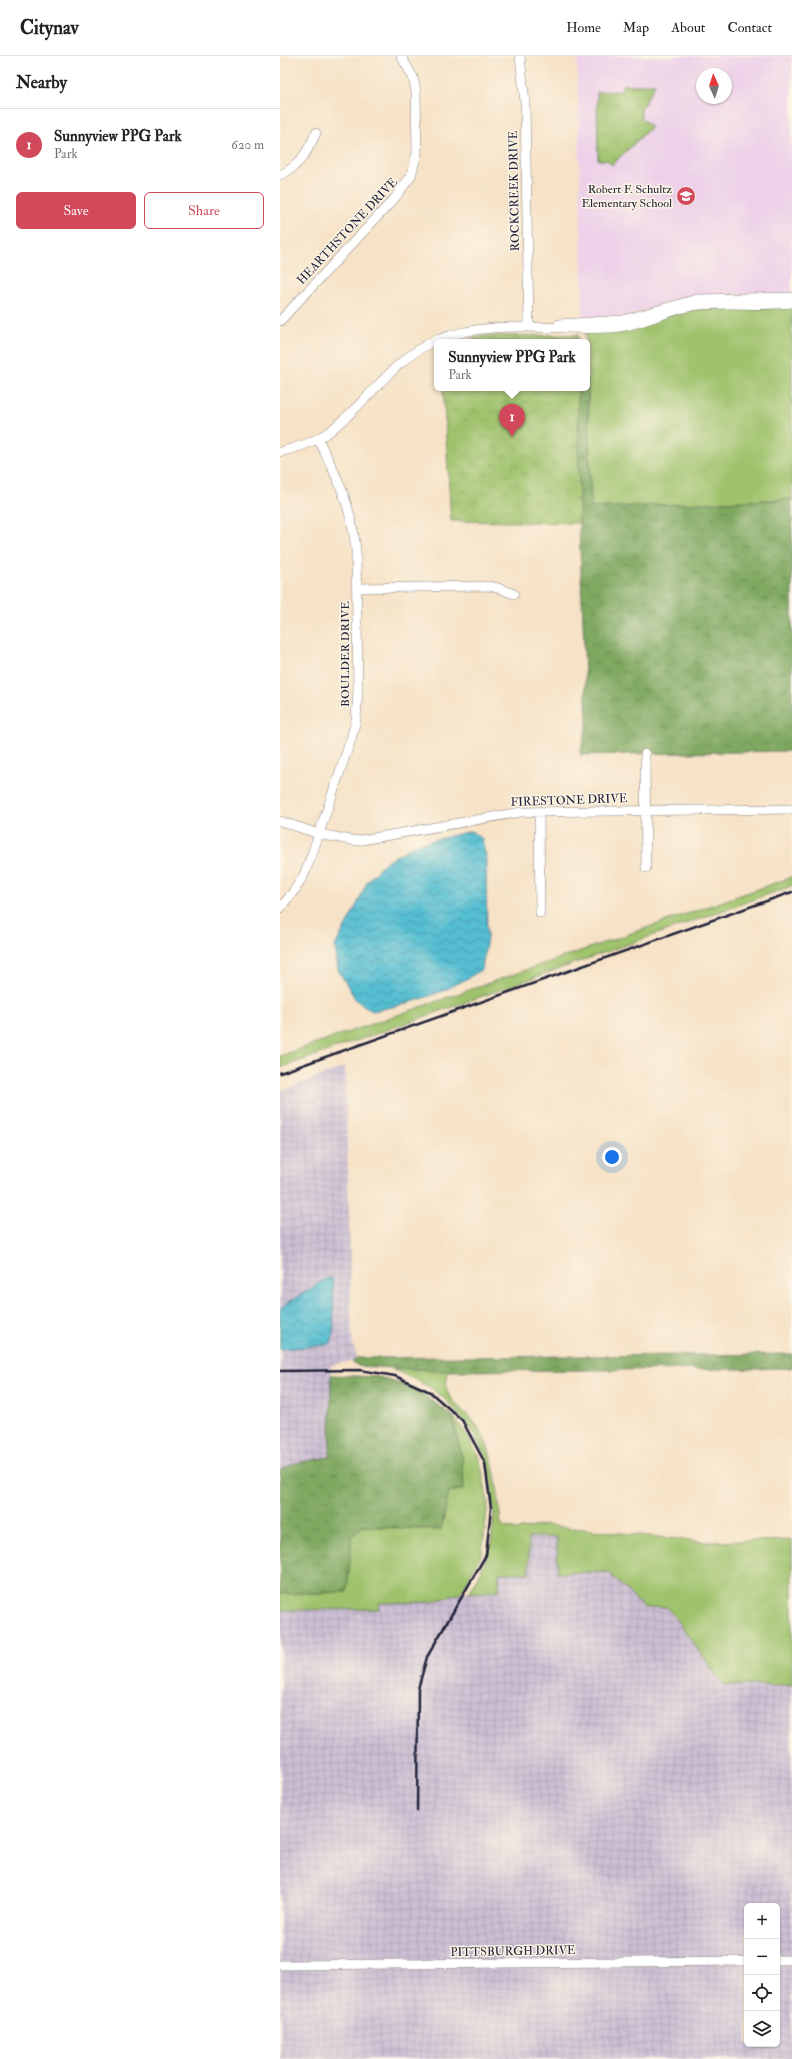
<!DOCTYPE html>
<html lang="en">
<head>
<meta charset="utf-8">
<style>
  :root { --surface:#fff; --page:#f2f2f2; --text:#222; --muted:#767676; --line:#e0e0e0; --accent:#d1495b }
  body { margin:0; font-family:"IM FELL Double Pica",serif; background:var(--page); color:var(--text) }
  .controls { position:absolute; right:12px; bottom:12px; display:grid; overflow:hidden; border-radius:6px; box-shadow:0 1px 3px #0004 }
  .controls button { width:36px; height:36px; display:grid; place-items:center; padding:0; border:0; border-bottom:1px solid var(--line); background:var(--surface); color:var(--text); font:20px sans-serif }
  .compass { position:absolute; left:416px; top:12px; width:36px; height:36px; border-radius:50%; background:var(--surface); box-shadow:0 1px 3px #0004; rotate:356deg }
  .you { position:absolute; left:332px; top:1101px; width:14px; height:14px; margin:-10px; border:3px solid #fff; border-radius:50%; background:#1a73e8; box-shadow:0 0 0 6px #1a73e833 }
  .badge { display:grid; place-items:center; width:26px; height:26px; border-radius:50%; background:var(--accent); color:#fff; font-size:13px; font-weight:700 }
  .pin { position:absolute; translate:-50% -33px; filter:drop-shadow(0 1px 2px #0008) }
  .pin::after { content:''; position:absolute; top:21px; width:14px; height:12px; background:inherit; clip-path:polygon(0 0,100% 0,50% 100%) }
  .popup { position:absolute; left:154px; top:283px; width:156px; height:52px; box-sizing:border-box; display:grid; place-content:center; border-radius:6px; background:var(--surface); filter:drop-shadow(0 1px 3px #0005); font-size:13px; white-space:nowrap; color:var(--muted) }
  .popup b { font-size:15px; color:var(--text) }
  .popup::after { content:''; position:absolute; left:50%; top:100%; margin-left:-8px; border:8px solid transparent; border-top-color:var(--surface) }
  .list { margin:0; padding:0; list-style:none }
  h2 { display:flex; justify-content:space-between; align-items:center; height:52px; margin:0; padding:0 16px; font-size:17px }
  h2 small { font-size:13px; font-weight:400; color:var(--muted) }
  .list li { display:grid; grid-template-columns:26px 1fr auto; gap:12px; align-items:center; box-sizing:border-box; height:72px; padding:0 16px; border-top:1px solid var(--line) }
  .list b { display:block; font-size:15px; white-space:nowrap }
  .list p { margin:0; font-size:13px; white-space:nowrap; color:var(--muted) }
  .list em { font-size:13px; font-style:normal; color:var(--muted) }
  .actions { display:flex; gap:8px; padding:12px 16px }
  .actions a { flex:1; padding:9px 0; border:1px solid var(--accent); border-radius:6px; text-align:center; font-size:14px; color:var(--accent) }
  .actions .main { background:var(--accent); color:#fff }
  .icon { flex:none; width:22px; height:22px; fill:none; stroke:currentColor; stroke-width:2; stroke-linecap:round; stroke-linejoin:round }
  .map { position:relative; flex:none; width:512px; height:2003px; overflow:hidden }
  header { display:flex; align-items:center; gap:24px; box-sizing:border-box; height:56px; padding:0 20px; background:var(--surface); border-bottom:1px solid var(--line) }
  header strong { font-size:19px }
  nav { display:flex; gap:22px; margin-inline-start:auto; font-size:14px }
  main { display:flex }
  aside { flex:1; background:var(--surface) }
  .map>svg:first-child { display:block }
  .built { fill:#edd1e9; fill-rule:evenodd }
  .industrial { fill:url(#industrial-grid); fill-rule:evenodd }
  .grass { fill:#9fc26c; stroke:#607254 }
  .forest { fill:url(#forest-crowns); stroke:#50654e }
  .park { fill:url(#park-crowns); stroke:#607254 }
  .water { fill:url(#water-waves); stroke:#3c7086 }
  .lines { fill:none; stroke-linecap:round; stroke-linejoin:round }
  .minor-casing { stroke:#8c8280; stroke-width:10 }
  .minor { stroke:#fff; stroke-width:9 }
  .rail { stroke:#22223b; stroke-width:2.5 }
  .labels { text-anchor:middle; stroke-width:3; stroke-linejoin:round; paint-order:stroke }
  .poi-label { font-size:12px; fill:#22223b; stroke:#fcf5e5; text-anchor:end }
  .street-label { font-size:12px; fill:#22223b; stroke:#fcf5e5 }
</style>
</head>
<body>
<header>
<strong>Citynav</strong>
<nav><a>Home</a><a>Map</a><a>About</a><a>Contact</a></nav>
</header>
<main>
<aside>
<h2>Nearby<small></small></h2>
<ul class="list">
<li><span class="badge">1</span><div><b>Sunnyview PPG Park</b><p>Park</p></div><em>620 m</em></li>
</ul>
<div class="actions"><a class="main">Save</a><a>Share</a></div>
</aside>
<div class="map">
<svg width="512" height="2003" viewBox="0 0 512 2003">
  <defs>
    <pattern id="industrial-grid" width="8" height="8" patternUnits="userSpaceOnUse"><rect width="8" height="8" fill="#ccbfd4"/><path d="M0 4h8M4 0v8" fill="none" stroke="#afa4b7"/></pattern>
    <pattern id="forest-crowns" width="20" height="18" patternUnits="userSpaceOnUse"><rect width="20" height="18" fill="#7fa860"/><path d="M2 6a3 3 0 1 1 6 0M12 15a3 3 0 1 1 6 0" fill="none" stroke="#688850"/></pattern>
    <pattern id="park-crowns" width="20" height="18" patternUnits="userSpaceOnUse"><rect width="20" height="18" fill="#9fc26c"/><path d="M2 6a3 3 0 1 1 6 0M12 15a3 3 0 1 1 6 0" fill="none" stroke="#89a65e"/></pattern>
    <pattern id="water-waves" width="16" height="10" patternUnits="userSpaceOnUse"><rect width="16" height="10" fill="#55bed1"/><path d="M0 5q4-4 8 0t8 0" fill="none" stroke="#469aab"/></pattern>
  </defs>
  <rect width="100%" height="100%" fill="#fcf5e5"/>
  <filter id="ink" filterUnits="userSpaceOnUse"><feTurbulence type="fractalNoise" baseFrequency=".025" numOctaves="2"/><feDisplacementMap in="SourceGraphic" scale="8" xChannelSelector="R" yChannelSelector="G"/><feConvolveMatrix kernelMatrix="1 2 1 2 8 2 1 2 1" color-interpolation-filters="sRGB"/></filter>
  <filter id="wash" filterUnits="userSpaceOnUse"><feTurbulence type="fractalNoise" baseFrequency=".012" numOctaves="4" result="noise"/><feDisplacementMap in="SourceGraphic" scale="16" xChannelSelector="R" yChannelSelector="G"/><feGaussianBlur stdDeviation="0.9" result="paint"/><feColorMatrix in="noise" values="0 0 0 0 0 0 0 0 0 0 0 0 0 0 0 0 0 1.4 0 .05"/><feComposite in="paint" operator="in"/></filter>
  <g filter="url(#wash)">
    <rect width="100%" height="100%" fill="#f6e2c6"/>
    <path class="built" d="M 297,0 L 512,0 L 512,238 L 424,239 L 397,243 L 347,260 L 303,262 ZM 422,18 L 446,18 L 446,42 L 422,42 Z"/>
    <path class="industrial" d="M 65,1011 L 72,1286 L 77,1302 L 72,1305 L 51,1309 L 50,1401 L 15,1407 L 0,1414 L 0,1035 Z
      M 249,1481 L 277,1481 L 278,1517 L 328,1516 L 364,1552 L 386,1551 L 444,1629 L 512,1629 L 512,2003 L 0,2003 L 0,1554 L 98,1553 L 99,1547 L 152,1546 L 181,1537 L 219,1535 L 219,1517 L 249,1517 ZM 467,1850 L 497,1850 L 497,1988 L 467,1988 Z"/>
    <path class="grass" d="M 512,251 L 512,443 L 311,452 L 307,286 L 305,276 L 415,253 Z
      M 512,821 L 512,830 L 0,1012 L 0,1000 Z
      M 111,1312 L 168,1315 C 168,1320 166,1326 166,1331 C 168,1345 186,1356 195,1367 C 216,1395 217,1435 221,1468 L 225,1471 L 237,1474 L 264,1469 L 426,1486 L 512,1484 L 512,1629 L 444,1629 L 387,1551 L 364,1552 L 328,1516 L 278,1517 L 277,1481 L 249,1481 L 249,1517 L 219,1517 L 219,1535 L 189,1537 L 203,1510 L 211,1488 L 214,1459 L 210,1422 L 206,1402 L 191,1373 L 167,1345 L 150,1331 Z
      M 172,1359 L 188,1380 L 200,1404 L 208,1447 L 202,1497 L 181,1537 L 152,1546 L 99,1547 L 99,1553 L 0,1554 L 0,1538 L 66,1536 L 72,1480 L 83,1470 L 161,1474 L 169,1436 L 184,1433 L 182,1401 Z"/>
    <path class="forest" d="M 307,322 L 311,452 L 512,443 L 512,695 L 300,699 L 307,668 L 299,467 L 298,332 L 307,332 Z
      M 512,1298 L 512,1312 L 473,1313 L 168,1315 L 78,1310 L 72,1305 L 77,1302 Z
      M 51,1319 L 99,1321 L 133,1332 L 172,1359 L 182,1401 L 184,1433 L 169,1436 L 161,1474 L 83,1470 L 72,1480 L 67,1536 L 0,1538 L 0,1414 L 15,1407 L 50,1401 Z"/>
    <path class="park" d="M 375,28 L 361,54 L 361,62 L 371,71 L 332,109 L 327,104 L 318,104 L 317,36 L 342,35 L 342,29 Z
      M 298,279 L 298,286 L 185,286 L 199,280 Z
      M 163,332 L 298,332 L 299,467 L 171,465 Z"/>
    <path class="water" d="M 191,775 L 202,783 L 206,801 L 207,882 L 202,913 C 169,936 132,948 92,955 L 76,944 L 58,914 L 55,890 L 76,851 L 87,826 L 103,808 L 134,789 Z
      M 47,1222 L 52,1222 L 53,1225 L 54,1278 L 51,1287 L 47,1289 L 0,1293 L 0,1252 Z"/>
  </g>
  <g filter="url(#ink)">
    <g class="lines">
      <g class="minor-casing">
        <path id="minor" d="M 240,0 L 245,47 L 249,271
          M 0,119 C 19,111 28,95 36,77
          M 0,265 L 114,143 L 131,120 L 137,97 L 136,35 L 133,21 L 121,0
          M 279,268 L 343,264 L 417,243 L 512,241
          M 0,396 C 16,392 33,387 47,377 C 87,349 111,303 157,284 C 213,262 273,275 331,272 C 359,270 385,255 412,250 C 445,245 479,251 512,247
          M 77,532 L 208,530 L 218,532 L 234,538
          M 365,698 L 366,812
          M 259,755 L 260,857
          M 0,765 L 39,778 L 76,785 L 241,756 L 512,753
          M 0,852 L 14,835 L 24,819 L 32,798 L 71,683 L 76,664 L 78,634 L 76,494 C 71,449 58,422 38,383
          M 497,1904 L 512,1904
          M 0,1909 L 467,1905"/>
      </g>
      <use href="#minor" class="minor"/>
      <path class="rail" d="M 0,1017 L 512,836
        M 0,1315 L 80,1314 L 115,1320 L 150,1336 L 182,1364 L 205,1407 L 211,1452 L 206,1499 L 147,1601 L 138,1633 L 137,1755"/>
    </g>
  </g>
  <defs>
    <g id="school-disc" transform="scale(1)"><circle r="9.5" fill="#d1495b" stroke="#fcf5e5"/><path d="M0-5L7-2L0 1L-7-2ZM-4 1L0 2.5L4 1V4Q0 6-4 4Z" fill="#fff"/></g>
  </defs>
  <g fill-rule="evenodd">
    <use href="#school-disc" x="406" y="140"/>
  </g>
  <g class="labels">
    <g class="poi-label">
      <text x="392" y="137">Robert F. Schultz<tspan x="392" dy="14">Elementary School</tspan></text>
    </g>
    <g class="street-label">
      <text transform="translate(234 135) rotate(-91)" y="4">ROCKCREEK DRIVE</text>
      <text transform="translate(67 175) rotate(-47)" y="4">HEARTHSTONE DRIVE</text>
      <text transform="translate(65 598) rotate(-90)" y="4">BOULDER DRIVE</text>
      <text transform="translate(289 744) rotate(-2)" y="4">FIRESTONE DRIVE</text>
      <text transform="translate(233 1895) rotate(-1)" y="4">PITTSBURGH DRIVE</text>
    </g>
  </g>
</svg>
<div class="controls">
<button>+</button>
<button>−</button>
<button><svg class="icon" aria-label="locate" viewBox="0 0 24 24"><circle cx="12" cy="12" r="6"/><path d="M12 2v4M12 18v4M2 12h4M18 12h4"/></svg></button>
<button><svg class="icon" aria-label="layers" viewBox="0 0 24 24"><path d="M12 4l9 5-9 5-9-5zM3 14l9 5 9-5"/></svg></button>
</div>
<svg class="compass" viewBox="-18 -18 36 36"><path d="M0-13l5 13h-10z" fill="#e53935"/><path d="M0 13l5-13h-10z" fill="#767676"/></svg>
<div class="you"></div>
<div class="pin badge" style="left:232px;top:381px">1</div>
<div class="popup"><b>Sunnyview PPG Park</b>Park</div>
</div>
</main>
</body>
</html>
